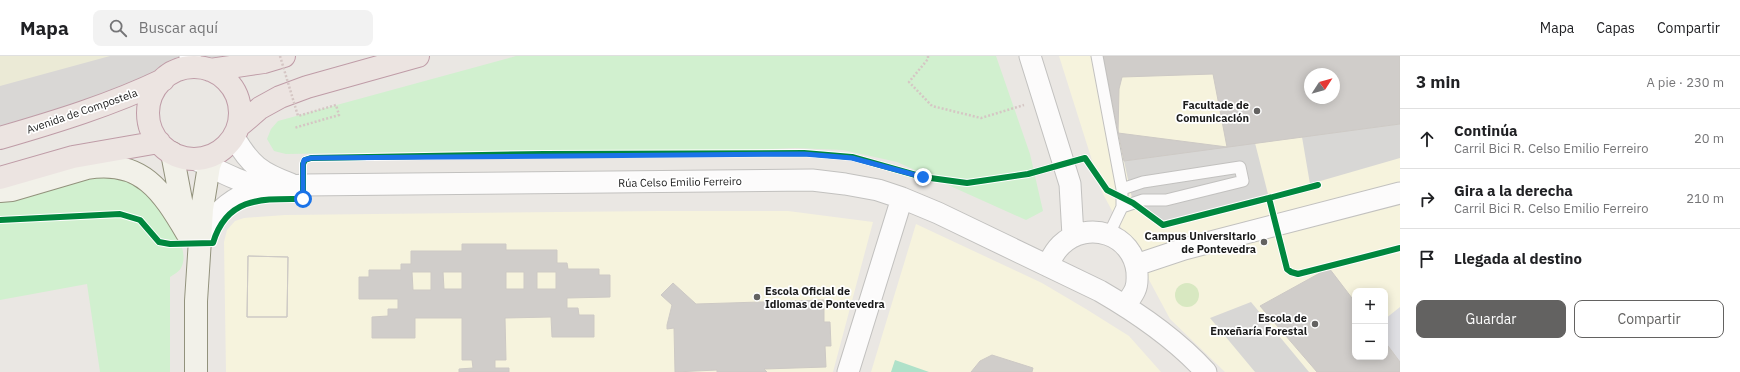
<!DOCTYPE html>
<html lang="es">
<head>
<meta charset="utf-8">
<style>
  :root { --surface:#fff; --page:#f2f2f2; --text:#202124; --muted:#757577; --line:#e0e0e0; --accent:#636261 }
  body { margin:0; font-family:"IBM Plex Sans",sans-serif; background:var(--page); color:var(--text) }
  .controls { position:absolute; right:12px; bottom:12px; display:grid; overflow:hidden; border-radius:8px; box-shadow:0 2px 10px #0003 }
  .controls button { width:36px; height:36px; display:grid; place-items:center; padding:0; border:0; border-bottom:1px solid var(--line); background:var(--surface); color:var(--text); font:20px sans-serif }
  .compass { position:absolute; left:1304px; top:12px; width:36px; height:36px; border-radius:50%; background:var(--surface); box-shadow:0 2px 10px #0003; rotate:54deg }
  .stop { position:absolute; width:12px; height:12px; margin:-9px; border:3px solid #1a73e8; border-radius:50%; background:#fff }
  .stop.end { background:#1a73e8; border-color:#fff; box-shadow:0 1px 4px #0008 }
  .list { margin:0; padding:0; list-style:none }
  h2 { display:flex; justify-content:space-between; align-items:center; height:52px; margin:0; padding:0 16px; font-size:17px }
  h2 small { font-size:13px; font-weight:400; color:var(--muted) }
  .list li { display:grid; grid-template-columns:26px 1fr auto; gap:12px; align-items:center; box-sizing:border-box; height:60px; padding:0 16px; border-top:1px solid var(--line) }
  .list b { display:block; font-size:15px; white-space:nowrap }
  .list p { margin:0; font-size:13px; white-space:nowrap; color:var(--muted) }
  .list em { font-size:13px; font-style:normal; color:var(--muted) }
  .actions { display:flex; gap:8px; padding:12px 16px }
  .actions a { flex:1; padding:9px 0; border:1px solid var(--accent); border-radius:8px; text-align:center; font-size:14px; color:var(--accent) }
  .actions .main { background:var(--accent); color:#fff }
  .icon { flex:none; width:22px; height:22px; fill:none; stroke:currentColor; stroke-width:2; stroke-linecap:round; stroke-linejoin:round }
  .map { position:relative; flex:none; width:1400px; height:316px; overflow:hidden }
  header { display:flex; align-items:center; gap:24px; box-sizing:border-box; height:56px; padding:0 20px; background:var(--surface); border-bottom:1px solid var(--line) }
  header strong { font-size:19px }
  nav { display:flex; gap:22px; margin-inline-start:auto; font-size:14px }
  .search { width:280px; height:36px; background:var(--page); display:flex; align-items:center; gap:10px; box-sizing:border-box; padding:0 14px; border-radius:8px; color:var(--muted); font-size:15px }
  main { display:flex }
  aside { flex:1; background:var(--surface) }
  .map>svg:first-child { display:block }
  .residential { fill:#d9d7d5 }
  .education { fill:#f6f3dd; fill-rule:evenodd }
  .farmland { fill:#ebead6 }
  .grass { fill:#d8e8c1 }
  .park { fill:#d1f0cf }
  .pitch { fill:#afe1c9 }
  .parking { fill:#d8d7d5 }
  .plaza { fill:#dedee2 }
  .building { fill:#d0cdca; stroke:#cdc9c5; fill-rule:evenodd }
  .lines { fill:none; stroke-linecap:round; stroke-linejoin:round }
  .service-casing { stroke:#c2c1bf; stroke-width:13 }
  .minor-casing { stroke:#c2c1bf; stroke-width:23 }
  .secondary-casing { stroke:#92927c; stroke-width:24 }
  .trunk-casing { stroke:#bf9ca7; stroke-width:24 }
  .path { stroke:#d5c6c4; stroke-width:2.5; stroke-dasharray:2 2; stroke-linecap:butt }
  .service { stroke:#fcfbfb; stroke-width:11 }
  .minor { stroke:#fcfbfb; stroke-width:21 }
  .secondary { stroke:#f2f1e9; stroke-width:22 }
  .trunk { stroke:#ece4e1; stroke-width:22 }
  .path-bridge { stroke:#d5c6c4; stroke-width:2.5; stroke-dasharray:2 2; stroke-linecap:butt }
  .cycleway-casing { stroke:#fff; stroke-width:8 }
  .cycleway { stroke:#00873e; stroke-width:6 }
  .route { stroke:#1a73e8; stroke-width:5 }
  .poi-dot { fill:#636261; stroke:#fff; stroke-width:1.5 }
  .labels { text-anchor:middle; stroke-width:3.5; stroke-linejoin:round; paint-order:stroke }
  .poi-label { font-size:11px; font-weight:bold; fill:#1b1b1b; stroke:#fff; text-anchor:end }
  .street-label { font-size:11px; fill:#1b1b1b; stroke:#fff }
</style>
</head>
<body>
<header>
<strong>Mapa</strong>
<div class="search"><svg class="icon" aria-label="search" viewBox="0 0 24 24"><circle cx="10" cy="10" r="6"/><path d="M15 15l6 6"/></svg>Buscar aquí</div>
<nav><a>Mapa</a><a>Capas</a><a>Compartir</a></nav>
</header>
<main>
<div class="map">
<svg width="1400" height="316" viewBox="0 0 1400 316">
  <rect width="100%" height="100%" fill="#eae7e3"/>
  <path class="residential" d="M 0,0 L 254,0 L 163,24 L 0,81 Z"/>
  <path class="education" d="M 1059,0 L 1400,0 L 1400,316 L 1225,316 L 1170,263 L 1102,136 ZM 1310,18 L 1334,18 L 1334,42 L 1310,42 ZM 1355,235 L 1385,235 L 1385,301 L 1355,301 Z
    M 660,155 L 788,155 L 873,166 L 833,316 L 226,316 L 224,186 L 227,174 L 235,165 L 244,162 L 285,159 Z
    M 916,168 L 1042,227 L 1086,253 L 1129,280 L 1161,316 L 871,316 Z"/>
  <path class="farmland" d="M 0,0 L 110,0 L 0,30 Z"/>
  <path class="grass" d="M1175 239a12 12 0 1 1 24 0a12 12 0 1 1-24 0Z"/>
  <path class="park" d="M 516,0 L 996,0 L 1030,98 L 1043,155 L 1026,164 L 897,106 L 843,94 L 795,92 L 748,94 L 543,94 L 286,98 L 274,95 L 267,83 L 271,73 L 278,65 Z
    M 109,118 C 119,122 134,126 143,132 C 159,146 193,190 181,212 C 179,216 173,219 170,221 L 170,316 L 100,316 L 87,228 L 0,244 L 0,145 Z"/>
  <path class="pitch" d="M 895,304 L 929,316 L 891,316 Z"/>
  <path class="parking" d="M 1400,68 L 1400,102 L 1310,128 L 1302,81 Z
    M 1255,87 L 1269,142 L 1163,169 L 1133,147 L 1124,105 Z
    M 1251,246 L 1309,316 L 1255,316 L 1210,262 Z"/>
  <path class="plaza" d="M 1400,251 L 1400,306 L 1385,286 L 1385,263 Z"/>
  <path class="building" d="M 1103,0 L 1400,0 L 1400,68 L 1124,105 ZM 1310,18 L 1334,18 L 1334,42 L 1310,42 Z
    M 1213,18 L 1227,91 L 1118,77 L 1119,33 L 1122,21 Z
    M 462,188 L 506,188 L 506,194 L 557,194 L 557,207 L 567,207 L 568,213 L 599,213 L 599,219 L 610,219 L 610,241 L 567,242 L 567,252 L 578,252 L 579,259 L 594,259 L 594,281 L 552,281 L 551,261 L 505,262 L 506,304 L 495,304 L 495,312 L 509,312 L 509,316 L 459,316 L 459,313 L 473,312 L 472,304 L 462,304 L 462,262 L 415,262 L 415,282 L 372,282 L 372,261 L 388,260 L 388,253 L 398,253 L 398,243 L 359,243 L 359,221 L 369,221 L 369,214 L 401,214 L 401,208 L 411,208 L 411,195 L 462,195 ZM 412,216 L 431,216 L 431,234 L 413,234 ZM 443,216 L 462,216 L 462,233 L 444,233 ZM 506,216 L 524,216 L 524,233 L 506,233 ZM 537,216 L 556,216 L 556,233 L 537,233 Z
    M 248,200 L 288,201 L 287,261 L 247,261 Z
    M 248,200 L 288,201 L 287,261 L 247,261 Z
    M 1329,212 L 1355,246 L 1355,301 L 1385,301 L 1385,286 L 1400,306 L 1400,316 L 1317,316 L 1260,250 Z
    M 673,227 L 696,248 L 824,244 L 824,266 L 830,266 L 831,290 L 825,290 L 826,311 L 764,313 L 767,316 L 717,316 L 717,314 L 675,316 L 674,272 L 667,273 L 667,269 L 672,249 L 661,239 Z
    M 992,299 L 1033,312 L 1032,316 L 971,316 L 980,305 Z"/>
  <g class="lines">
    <g class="service-casing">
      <path id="service" d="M 1097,0 L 1122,133 L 1122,151 L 1109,178
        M 1122,151 L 1143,144 L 1166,144 L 1243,125 L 1240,111 L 1143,126 L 1122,133"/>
    </g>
    <g class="minor-casing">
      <path id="minor" d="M 190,0 L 191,11
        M 1030,0 L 1070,128 L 1073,180
        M 234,81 C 250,109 261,117 291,128
        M 194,103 C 216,113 240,127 263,131 C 276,133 289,130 303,129 L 812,124 L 845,128 L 878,134 L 902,142 L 938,157 L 1100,235 C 1138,257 1176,283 1206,316
        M 201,177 C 220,152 232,142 262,131
        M 1136,209 L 1184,193 L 1400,137
        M 1048,210 C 1051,202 1055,195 1061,189 C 1088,163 1133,178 1137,216 C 1137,222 1138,228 1135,234 C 1133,239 1128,245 1125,250
        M 848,316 L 902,142"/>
    </g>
    <g class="secondary-casing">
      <path id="secondary" d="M 172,97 L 185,165
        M 0,135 L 12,134 L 87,112 C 142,103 162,135 187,177
        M 196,316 L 196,245 L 202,153 L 209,110 L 213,100"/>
    </g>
    <g class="trunk-casing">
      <path id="trunk" d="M148 57a46 46 0 1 1 92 0a46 46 0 1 1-92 0Z
        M 210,14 L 264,6 L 284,0
        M 239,70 L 260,52 L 280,41 L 307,31 L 418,0
        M 0,82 C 55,66 111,49 163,24
        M 0,122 L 73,101 L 159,86"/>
    </g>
    <path class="path" d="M 928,0 L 928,3 L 909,26 L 932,50 L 981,62 L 1024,49"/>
    <use href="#service" class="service"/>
    <use href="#minor" class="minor"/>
    <use href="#secondary" class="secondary"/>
    <use href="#trunk" class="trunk"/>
    <path class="path-bridge" d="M 280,0 L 298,60 L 336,49 L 339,59 L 294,72"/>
    <g class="cycleway-casing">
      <path id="cycleway" d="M 1269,142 L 1318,129
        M 0,164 L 120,158 L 140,164 L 159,186 L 170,188 L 213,187 C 227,140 263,143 303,143 L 303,108 L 305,104 L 311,102 L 544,98 L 804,97 L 852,101 L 923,121 L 967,127 L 1028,118 L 1085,102 L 1107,134 L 1133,147 L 1163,169 L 1269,142 L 1287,213 L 1291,216 L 1298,218 L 1400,192"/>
    </g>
    <use href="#cycleway" class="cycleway"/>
  </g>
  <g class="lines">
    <path class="route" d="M 303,143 L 303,108 L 304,104 L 311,102 L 804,98 L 852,102 L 923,121"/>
  </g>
  <g class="poi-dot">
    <circle cx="1257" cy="55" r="4"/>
    <circle cx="1264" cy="186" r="4"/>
    <circle cx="757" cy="241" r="4"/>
    <circle cx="1315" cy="268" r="4"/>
  </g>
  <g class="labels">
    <g class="poi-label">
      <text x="1249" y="53">Facultade de<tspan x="1249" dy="13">Comunicación</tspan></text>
      <text x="1256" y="184">Campus Universitario<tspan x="1256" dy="13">de Pontevedra</tspan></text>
      <text x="765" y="239" text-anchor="start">Escola Oficial de<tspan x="765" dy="13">Idiomas de Pontevedra</tspan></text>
      <text x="1307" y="266">Escola de<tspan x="1307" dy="13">Enxeñaría Forestal</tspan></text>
    </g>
    <g class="street-label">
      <text transform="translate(82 55) rotate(-19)" y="4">Avenida de Compostela</text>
      <text transform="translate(680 126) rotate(-1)" y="4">Rúa Celso Emilio Ferreiro</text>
    </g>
  </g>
</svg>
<div class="controls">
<button>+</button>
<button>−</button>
</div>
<svg class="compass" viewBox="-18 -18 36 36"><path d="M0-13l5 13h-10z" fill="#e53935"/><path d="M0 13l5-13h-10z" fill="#757577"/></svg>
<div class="stop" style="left:303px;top:143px"></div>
<div class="stop end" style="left:923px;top:121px"></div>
</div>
<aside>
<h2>3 min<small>A pie · 230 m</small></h2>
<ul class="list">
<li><svg class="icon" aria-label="ahead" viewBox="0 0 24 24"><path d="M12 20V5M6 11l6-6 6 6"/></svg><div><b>Continúa</b><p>Carril Bici R. Celso Emilio Ferreiro</p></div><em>20 m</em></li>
<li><svg class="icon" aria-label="right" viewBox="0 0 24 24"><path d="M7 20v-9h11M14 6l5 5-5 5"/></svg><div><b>Gira a la derecha</b><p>Carril Bici R. Celso Emilio Ferreiro</p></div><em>210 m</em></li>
<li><svg class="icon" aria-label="arrive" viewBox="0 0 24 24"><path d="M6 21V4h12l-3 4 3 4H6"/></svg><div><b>Llegada al destino</b></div></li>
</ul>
<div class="actions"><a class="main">Guardar</a><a>Compartir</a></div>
</aside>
</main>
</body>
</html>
